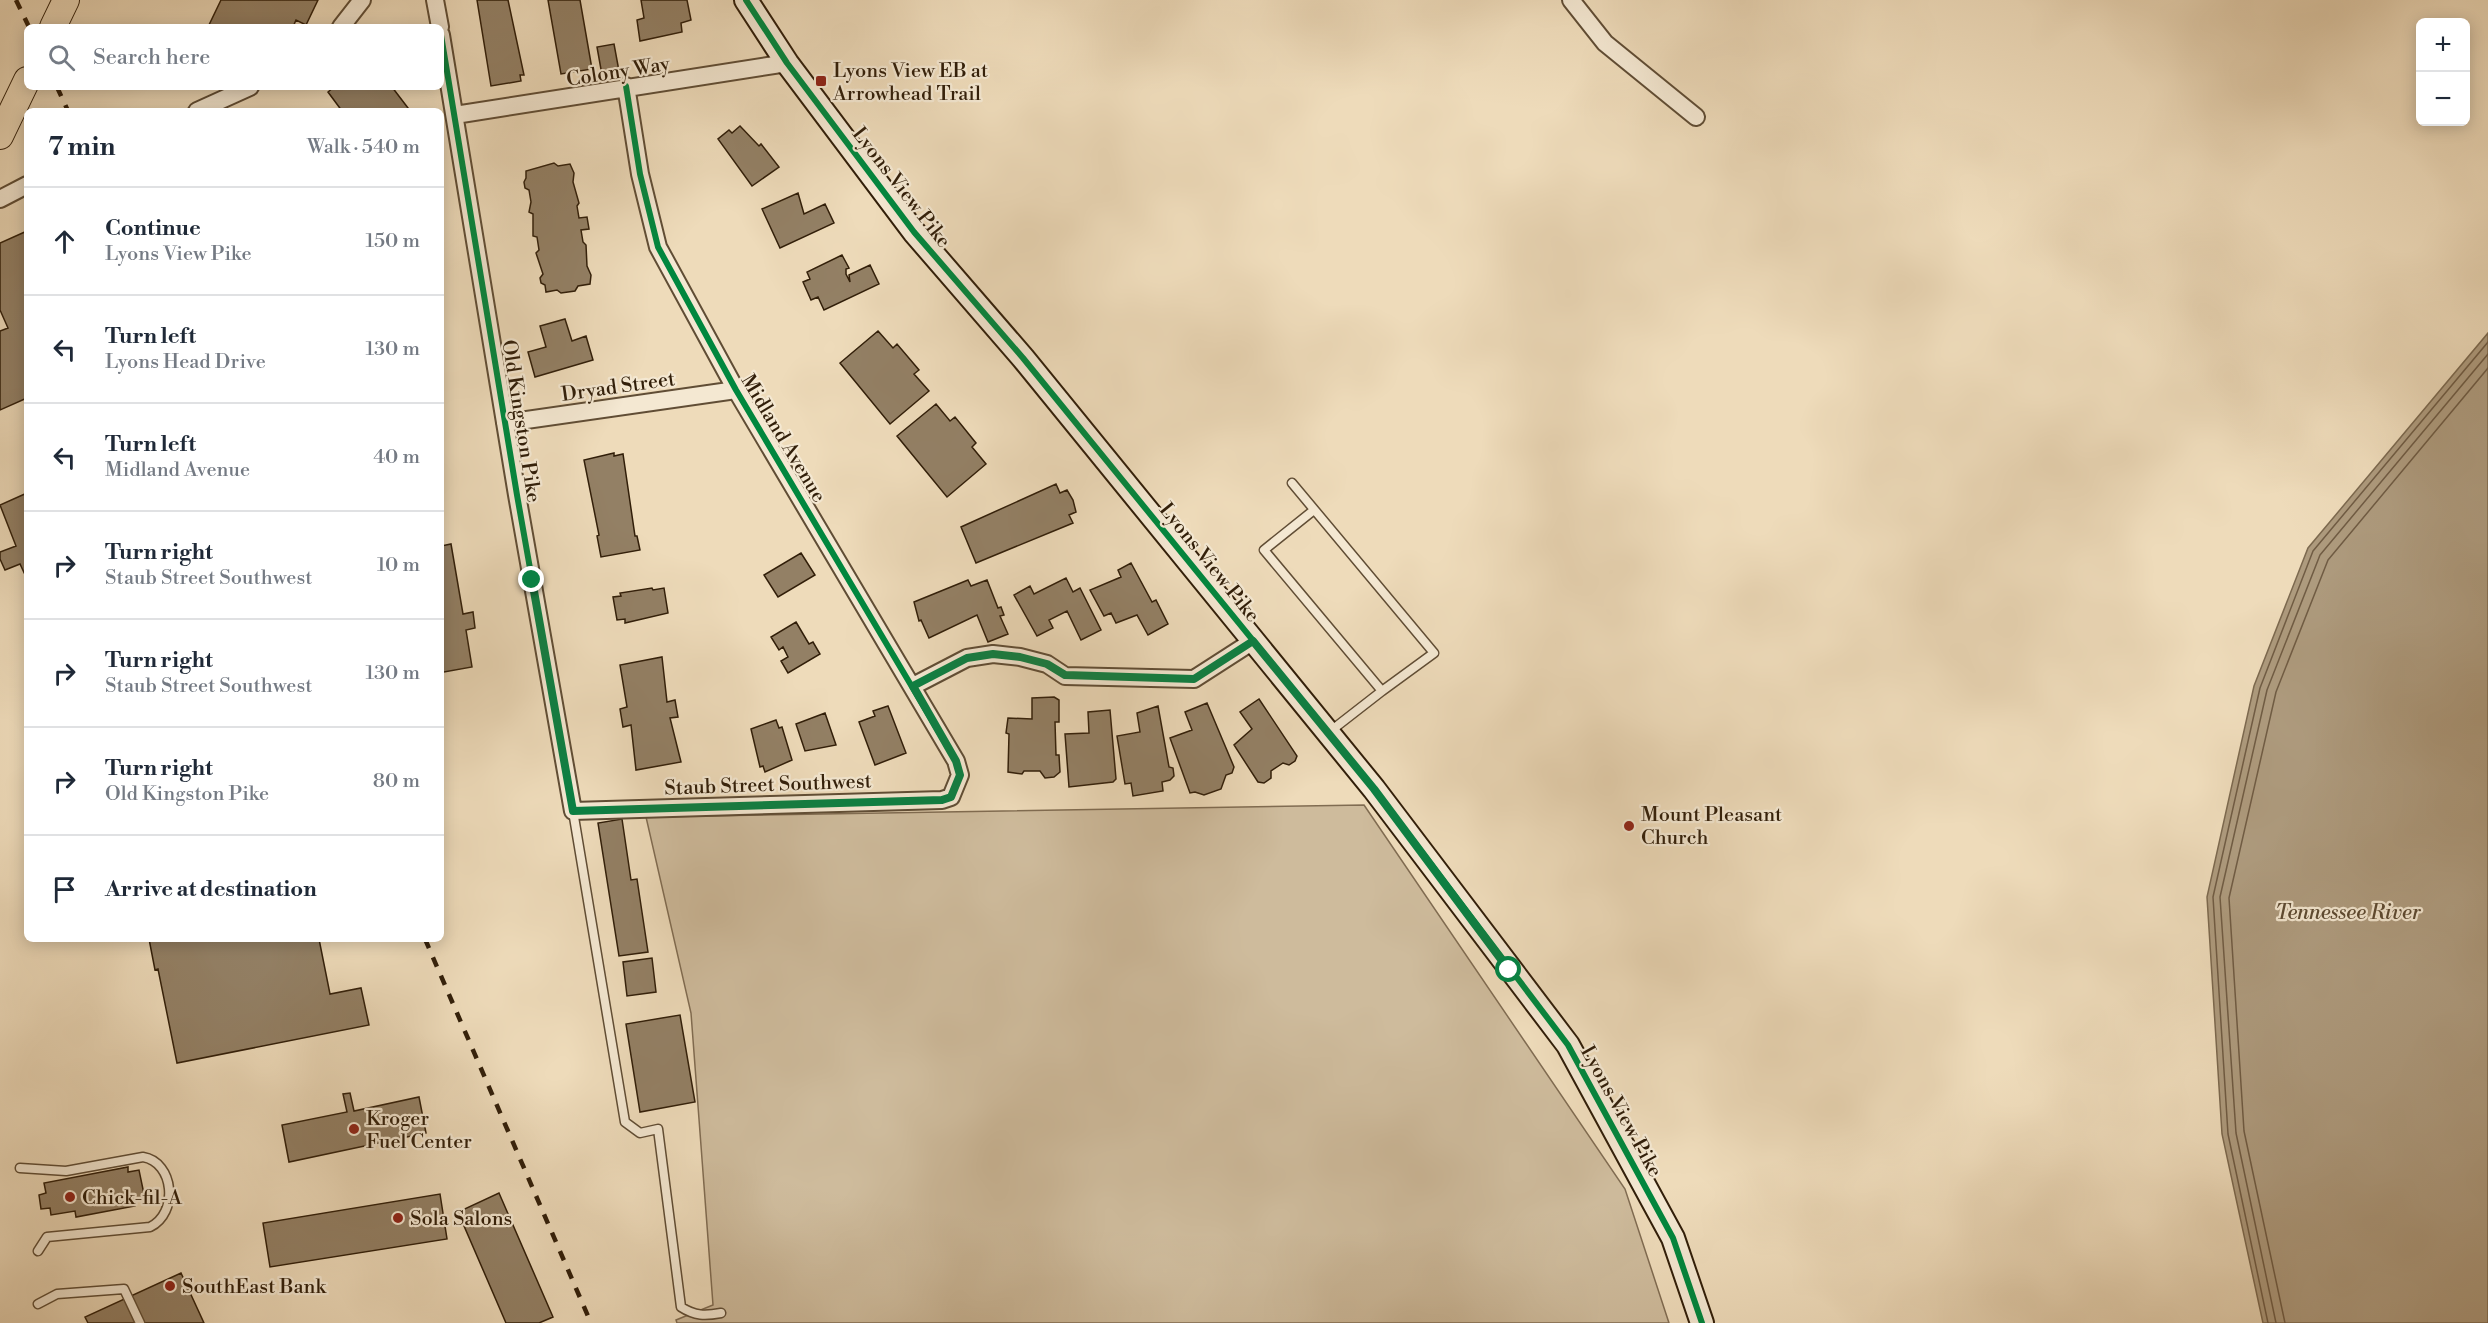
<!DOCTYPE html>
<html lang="en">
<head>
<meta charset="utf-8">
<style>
  :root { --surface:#fff; --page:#f6f6f7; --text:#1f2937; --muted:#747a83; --line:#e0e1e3 }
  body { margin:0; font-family:"Libre Bodoni",serif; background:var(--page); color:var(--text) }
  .controls { position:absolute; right:18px; top:18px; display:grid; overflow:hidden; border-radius:9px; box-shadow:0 3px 15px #0003 }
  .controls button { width:54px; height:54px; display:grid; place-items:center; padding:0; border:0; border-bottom:2px solid var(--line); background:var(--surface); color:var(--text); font:30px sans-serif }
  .stop { position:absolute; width:18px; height:18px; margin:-14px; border:4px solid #0b8043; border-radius:50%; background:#fff }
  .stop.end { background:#0b8043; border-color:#fff; box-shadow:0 2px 6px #0008 }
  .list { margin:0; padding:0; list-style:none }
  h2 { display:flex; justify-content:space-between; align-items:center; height:78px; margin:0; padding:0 24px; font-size:26px }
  h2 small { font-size:20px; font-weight:400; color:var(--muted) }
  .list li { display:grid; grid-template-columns:39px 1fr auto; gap:18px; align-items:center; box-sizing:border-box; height:108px; padding:0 24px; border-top:2px solid var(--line) }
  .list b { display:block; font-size:22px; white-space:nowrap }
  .list p { margin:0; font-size:20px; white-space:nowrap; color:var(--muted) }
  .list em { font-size:20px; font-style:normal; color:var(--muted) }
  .icon { flex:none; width:33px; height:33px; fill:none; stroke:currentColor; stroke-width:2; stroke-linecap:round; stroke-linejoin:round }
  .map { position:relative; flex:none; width:2488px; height:1323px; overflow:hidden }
  .search { position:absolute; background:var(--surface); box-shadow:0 3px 15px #0003; left:24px; top:24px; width:420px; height:66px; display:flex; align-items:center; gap:15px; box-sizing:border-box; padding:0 21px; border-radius:9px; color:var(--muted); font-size:22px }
  .panel { position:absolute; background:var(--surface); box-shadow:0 3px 15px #0003; left:24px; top:108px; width:420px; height:834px; border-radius:9px }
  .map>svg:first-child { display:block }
  .green { fill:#cebb9c; stroke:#806c52; stroke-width:1.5 }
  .water { fill:#ae9b7e; stroke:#7c694f; stroke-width:1.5 }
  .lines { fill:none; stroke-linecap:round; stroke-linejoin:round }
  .shore { stroke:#705c44; stroke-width:1.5 }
  .building { fill:#938065; stroke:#311e09; stroke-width:1.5 }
  .lane-casing { stroke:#604d35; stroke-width:11 }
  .street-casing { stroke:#604d35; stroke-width:20 }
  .secondary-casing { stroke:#311e09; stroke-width:26 }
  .primary-casing { stroke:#311e09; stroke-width:28 }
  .lane { stroke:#f4e8d2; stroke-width:8 }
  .street { stroke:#f4e8d2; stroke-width:16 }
  .secondary { stroke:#f4e8d2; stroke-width:22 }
  .primary { stroke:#eedbba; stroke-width:26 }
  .rail { stroke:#311e09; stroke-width:4.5; stroke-dasharray:10 10; stroke-linecap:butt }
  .cycleway-casing { stroke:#f4e8d2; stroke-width:10 }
  .cycleway { stroke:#00873e; stroke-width:6 }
  .route { stroke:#0b8043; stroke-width:8 }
  .poi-dot { fill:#8f2418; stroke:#f4e8d2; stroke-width:2 }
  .labels { text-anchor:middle; stroke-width:4.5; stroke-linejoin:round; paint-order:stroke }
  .poi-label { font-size:20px; fill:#311e09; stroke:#f4e8d2; text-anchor:start }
  .street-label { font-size:20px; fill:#311e09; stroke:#f4e8d2 }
  .water-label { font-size:21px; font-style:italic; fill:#5d4a32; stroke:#f4e8d2 }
</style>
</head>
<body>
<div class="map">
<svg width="2488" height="1323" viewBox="0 0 2488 1323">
  <rect width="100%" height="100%" fill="#eedbba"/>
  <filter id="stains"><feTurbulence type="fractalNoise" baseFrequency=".00333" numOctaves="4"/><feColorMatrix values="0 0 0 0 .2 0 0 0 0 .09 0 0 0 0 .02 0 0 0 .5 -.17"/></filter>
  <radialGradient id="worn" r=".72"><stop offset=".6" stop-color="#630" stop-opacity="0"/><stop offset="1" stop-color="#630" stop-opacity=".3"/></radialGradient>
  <path class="green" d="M 1364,805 L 1625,1189 L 1669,1323 L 677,1323 L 676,1320 L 713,1305 L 691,1013 L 646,817 Z"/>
  <path class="water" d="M 2488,333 L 2488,1323 L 2263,1323 L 2222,1134 L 2207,897 L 2254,686 L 2308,548 Z"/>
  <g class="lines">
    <path class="shore" d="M 2268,1323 L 2228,1134 L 2213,897 L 2260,688 L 2313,551 L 2488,342
      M 2276,1323 L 2236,1133 L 2220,897 L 2267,690 L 2320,555 L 2488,354
      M 2285,1323 L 2244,1131 L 2229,898 L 2276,692 L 2328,560 L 2488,368"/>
  </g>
  <path class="building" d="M 221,0 L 318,0 L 306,25 L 296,20 L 293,27 L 208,27 Z
    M 477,0 L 508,0 L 524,75 L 520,75 L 521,81 L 491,86 Z
    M 548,0 L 580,0 L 592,69 L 561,74 Z
    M 641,0 L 687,0 L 691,20 L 681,23 L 682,32 L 640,41 L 637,20 L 644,18 Z
    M 614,44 L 619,71 L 602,75 L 597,47 Z
    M 334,87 L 392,87 L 408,108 L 405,111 L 342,111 L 328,92 Z
    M 740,126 L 759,146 L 761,144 L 779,167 L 752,186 L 718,139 L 729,130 L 732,133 Z
    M 554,163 L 558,166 L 570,164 L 574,173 L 573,182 L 579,203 L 577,206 L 579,218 L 587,217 L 589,229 L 581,230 L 583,242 L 586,245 L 587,266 L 591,275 L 590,284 L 578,286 L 575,291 L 561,293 L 557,290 L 546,292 L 545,285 L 541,283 L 540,278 L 543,274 L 536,253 L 539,250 L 537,237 L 533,236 L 533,214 L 529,212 L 531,202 L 529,190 L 525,188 L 524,182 L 526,178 L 526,171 Z
    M 798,193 L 804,214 L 825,204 L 834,223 L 780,248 L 762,209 Z
    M 27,231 L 27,398 L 0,410 L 0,331 L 8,328 L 0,310 L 0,243 Z
    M 842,255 L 849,268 L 846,269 L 846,274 L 850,282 L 849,275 L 870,265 L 879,284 L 824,310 L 818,297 L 811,300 L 803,282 L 810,279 L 807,272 Z
    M 565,319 L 572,341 L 586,336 L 593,360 L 535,377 L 528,352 L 546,347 L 540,326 Z
    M 878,331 L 893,348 L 897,344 L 919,370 L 914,374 L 929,391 L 890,424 L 840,363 Z
    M 936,404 L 950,421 L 955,417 L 976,443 L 972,447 L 986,464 L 947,497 L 897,436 Z
    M 614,453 L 614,456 L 623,454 L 635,536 L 637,536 L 640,550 L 601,557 L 597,536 L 599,535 L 584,460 Z
    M 1056,484 L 1060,493 L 1067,490 L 1073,500 L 1076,512 L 1069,515 L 1073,523 L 976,563 L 961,527 Z
    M 27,493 L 27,579 L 20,564 L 5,570 L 0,559 L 0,552 L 16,546 L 0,505 Z
    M 451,544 L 463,614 L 473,612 L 475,628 L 466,630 L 472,667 L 444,672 L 441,669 L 441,546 Z
    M 801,553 L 815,575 L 778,597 L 764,575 Z
    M 1131,563 L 1152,602 L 1156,600 L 1168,624 L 1148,635 L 1137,615 L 1116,623 L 1111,613 L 1104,616 L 1090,590 L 1121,577 L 1118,570 Z
    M 1066,578 L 1073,592 L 1080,588 L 1101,630 L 1081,640 L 1067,611 L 1049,620 L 1053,628 L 1037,636 L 1014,595 L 1030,586 L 1034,594 Z
    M 968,580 L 971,586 L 987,580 L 998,608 L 1001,607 L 1004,615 L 1000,616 L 1008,634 L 988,642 L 977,615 L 929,638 L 921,620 L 919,621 L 914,602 Z
    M 652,588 L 653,590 L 664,588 L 668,613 L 625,623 L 625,619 L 617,620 L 613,597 L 621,596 L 620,593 Z
    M 796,622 L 809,644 L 813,642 L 820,654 L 788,673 L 781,661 L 788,657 L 783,647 L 779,650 L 771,637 Z
    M 662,657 L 667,702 L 675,700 L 678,717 L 670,718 L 681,762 L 636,770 L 631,725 L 623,727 L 620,709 L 627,707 L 620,665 Z
    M 1054,697 L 1059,700 L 1059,722 L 1055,722 L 1056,755 L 1059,755 L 1060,772 L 1054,777 L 1045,778 L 1040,771 L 1024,771 L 1022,774 L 1008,772 L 1009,734 L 1006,733 L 1008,718 L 1032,719 L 1032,698 Z
    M 1259,699 L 1297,756 L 1295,761 L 1289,765 L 1283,763 L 1271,771 L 1271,778 L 1264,783 L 1258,782 L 1234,745 L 1252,729 L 1240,712 Z
    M 1207,703 L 1234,767 L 1232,773 L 1226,775 L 1221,789 L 1204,795 L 1195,792 L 1190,793 L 1170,738 L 1192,730 L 1185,712 Z
    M 888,706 L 906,753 L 875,765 L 859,722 L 875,716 L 873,711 Z
    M 1158,706 L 1169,767 L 1173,768 L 1174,776 L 1170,780 L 1162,782 L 1163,791 L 1133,796 L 1131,783 L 1125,784 L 1117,736 L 1140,732 L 1137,713 Z
    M 1110,710 L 1116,779 L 1113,782 L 1069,787 L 1065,734 L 1089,733 L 1088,712 Z
    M 825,713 L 836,745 L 805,751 L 796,724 Z
    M 776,720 L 779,728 L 782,727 L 792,760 L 765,772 L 763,766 L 760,767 L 751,729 Z
    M 622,819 L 631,880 L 637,879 L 648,952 L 619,956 L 598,823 Z
    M 149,939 L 319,939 L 330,994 L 361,988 L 369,1025 L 177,1063 L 158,969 L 155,970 Z
    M 652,958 L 656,992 L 627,996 L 623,962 Z
    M 680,1015 L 695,1102 L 640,1112 L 626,1024 Z
    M 350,1093 L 354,1111 L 419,1097 L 426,1133 L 289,1162 L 282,1125 L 347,1112 L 343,1094 Z
    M 128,1167 L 128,1172 L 139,1170 L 145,1199 L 134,1201 L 135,1206 L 76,1217 L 75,1211 L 51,1215 L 50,1208 L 41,1209 L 39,1195 L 46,1193 L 44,1183 Z
    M 499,1193 L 553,1317 L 539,1323 L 506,1323 L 458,1212 Z
    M 440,1194 L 447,1239 L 270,1267 L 263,1223 Z
    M 181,1273 L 204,1323 L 88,1323 L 85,1317 Z"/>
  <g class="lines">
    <g class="lane-casing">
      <path id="lane" d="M 1292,483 L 1434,653 L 1382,691 L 1264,550 L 1314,510
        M 1328,733 L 1382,691
        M 573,811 L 625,1122 L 640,1133 L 658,1129 L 681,1307 C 695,1316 705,1316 721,1313
        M 20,1168 L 66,1171 L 143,1157 C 174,1162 179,1213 150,1227 L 47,1237 L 38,1251
        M 38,1304 L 57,1294 L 124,1289 L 140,1323"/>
    </g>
    <g class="street-casing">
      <path id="street" d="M 435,0 L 440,27
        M 1571,0 L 1605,43 L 1696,117
        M 341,27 L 362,0
        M 441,35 L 517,495 L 573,811 L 942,800 L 951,797 L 960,775 L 956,761 L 736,390 L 658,247 L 640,174 L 626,86
        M 197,111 L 250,87
        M 455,115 L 787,63
        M 0,199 L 27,185
        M 505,423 L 736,390
        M 913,686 L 967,658 L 993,654 L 1020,657 L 1047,664 L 1065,676 L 1194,679 L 1253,641"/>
    </g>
    <g class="secondary-casing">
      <path id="secondary" d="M 746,0 L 787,63 L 914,232 L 1023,358 L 1374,789 L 1568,1045 L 1673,1238 L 1702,1323"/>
    </g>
    <g class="primary-casing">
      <path id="primary" d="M 53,27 L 66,0
        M 0,136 L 27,80"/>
    </g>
    <use href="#lane" class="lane"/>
    <use href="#street" class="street"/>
    <use href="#secondary" class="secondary"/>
    <use href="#primary" class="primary"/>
    <path class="rail" d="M 16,0 L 29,27
      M 57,87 L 68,111
      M 425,939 L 591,1323"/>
    <g class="cycleway-casing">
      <path id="cycleway" d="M 746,0 L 787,63 L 914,232 L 1023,358 L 1374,789 L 1568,1045 L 1673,1238 L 1702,1323
        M 441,35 L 517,495 L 573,811 L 942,800 L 951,797 L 960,775 L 956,761 L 736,390 L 658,247 L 640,174 L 626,86"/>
    </g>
    <use href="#cycleway" class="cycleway"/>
  </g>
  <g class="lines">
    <path class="route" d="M 532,580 L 573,811 L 942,800 L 951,797 L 960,775 L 956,761 L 913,686 L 967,658 L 993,654 L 1020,657 L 1047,664 L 1065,675 L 1194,679 L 1253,641 L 1374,789 L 1509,970"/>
  </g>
  <g class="poi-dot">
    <rect x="815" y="75" width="12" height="12" rx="3"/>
    <circle cx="1629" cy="826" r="6"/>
    <circle cx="354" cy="1129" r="6"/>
    <circle cx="70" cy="1197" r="6"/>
    <circle cx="398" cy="1218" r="6"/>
    <circle cx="170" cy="1286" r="6"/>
  </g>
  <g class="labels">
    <g class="poi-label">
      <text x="833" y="77">Lyons View EB at<tspan x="833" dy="23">Arrowhead Trail</tspan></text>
      <text x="1641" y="821">Mount Pleasant<tspan x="1641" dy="23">Church</tspan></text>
      <text x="366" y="1125">Kroger<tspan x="366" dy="23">Fuel Center</tspan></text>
      <text x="82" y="1204">Chick-fil-A</text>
      <text x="410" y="1225">Sola Salons</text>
      <text x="182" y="1293">SouthEast Bank</text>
    </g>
    <g class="street-label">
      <text transform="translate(618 71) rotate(-9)" y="7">Colony Way</text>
      <text transform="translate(902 187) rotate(52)" y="7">Lyons View Pike</text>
      <text transform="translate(618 386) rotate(-8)" y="7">Dryad Street</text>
      <text transform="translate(522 421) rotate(81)" y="7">Old Kingston Pike</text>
      <text transform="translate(784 438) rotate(59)" y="7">Midland Avenue</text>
      <text transform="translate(1210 562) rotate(51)" y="7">Lyons View Pike</text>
      <text transform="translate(768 784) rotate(-2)" y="7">Staub Street Southwest</text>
      <text transform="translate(1622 1111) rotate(61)" y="7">Lyons View Pike</text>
    </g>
    <g class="water-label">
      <text x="2348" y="919">Tennessee River</text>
    </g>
  </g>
  <rect width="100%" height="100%" filter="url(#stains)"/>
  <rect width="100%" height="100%" fill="url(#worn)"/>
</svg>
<div class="controls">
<button>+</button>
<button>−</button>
</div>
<div class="stop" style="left:1509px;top:970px"></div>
<div class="stop end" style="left:532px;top:580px"></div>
<div class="search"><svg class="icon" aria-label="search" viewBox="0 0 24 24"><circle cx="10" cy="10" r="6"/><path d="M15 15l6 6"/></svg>Search here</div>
<section class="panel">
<h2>7 min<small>Walk · 540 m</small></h2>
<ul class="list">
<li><svg class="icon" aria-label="ahead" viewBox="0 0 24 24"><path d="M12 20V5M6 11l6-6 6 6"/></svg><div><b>Continue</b><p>Lyons View Pike</p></div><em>150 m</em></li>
<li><svg class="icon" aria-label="left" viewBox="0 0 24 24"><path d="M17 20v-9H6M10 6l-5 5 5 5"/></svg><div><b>Turn left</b><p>Lyons Head Drive</p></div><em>130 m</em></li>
<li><svg class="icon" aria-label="left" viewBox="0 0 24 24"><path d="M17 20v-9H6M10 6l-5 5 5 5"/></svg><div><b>Turn left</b><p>Midland Avenue</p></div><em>40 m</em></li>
<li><svg class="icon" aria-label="right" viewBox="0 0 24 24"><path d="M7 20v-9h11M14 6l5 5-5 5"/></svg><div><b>Turn right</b><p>Staub Street Southwest</p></div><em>10 m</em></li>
<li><svg class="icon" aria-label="right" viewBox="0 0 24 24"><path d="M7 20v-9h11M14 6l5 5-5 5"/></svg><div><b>Turn right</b><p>Staub Street Southwest</p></div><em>130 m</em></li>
<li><svg class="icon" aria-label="right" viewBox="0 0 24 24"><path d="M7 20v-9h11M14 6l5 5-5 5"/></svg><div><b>Turn right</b><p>Old Kingston Pike</p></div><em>80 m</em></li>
<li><svg class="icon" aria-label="arrive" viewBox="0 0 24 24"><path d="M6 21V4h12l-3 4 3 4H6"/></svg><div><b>Arrive at destination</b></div></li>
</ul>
</section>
</div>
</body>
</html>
